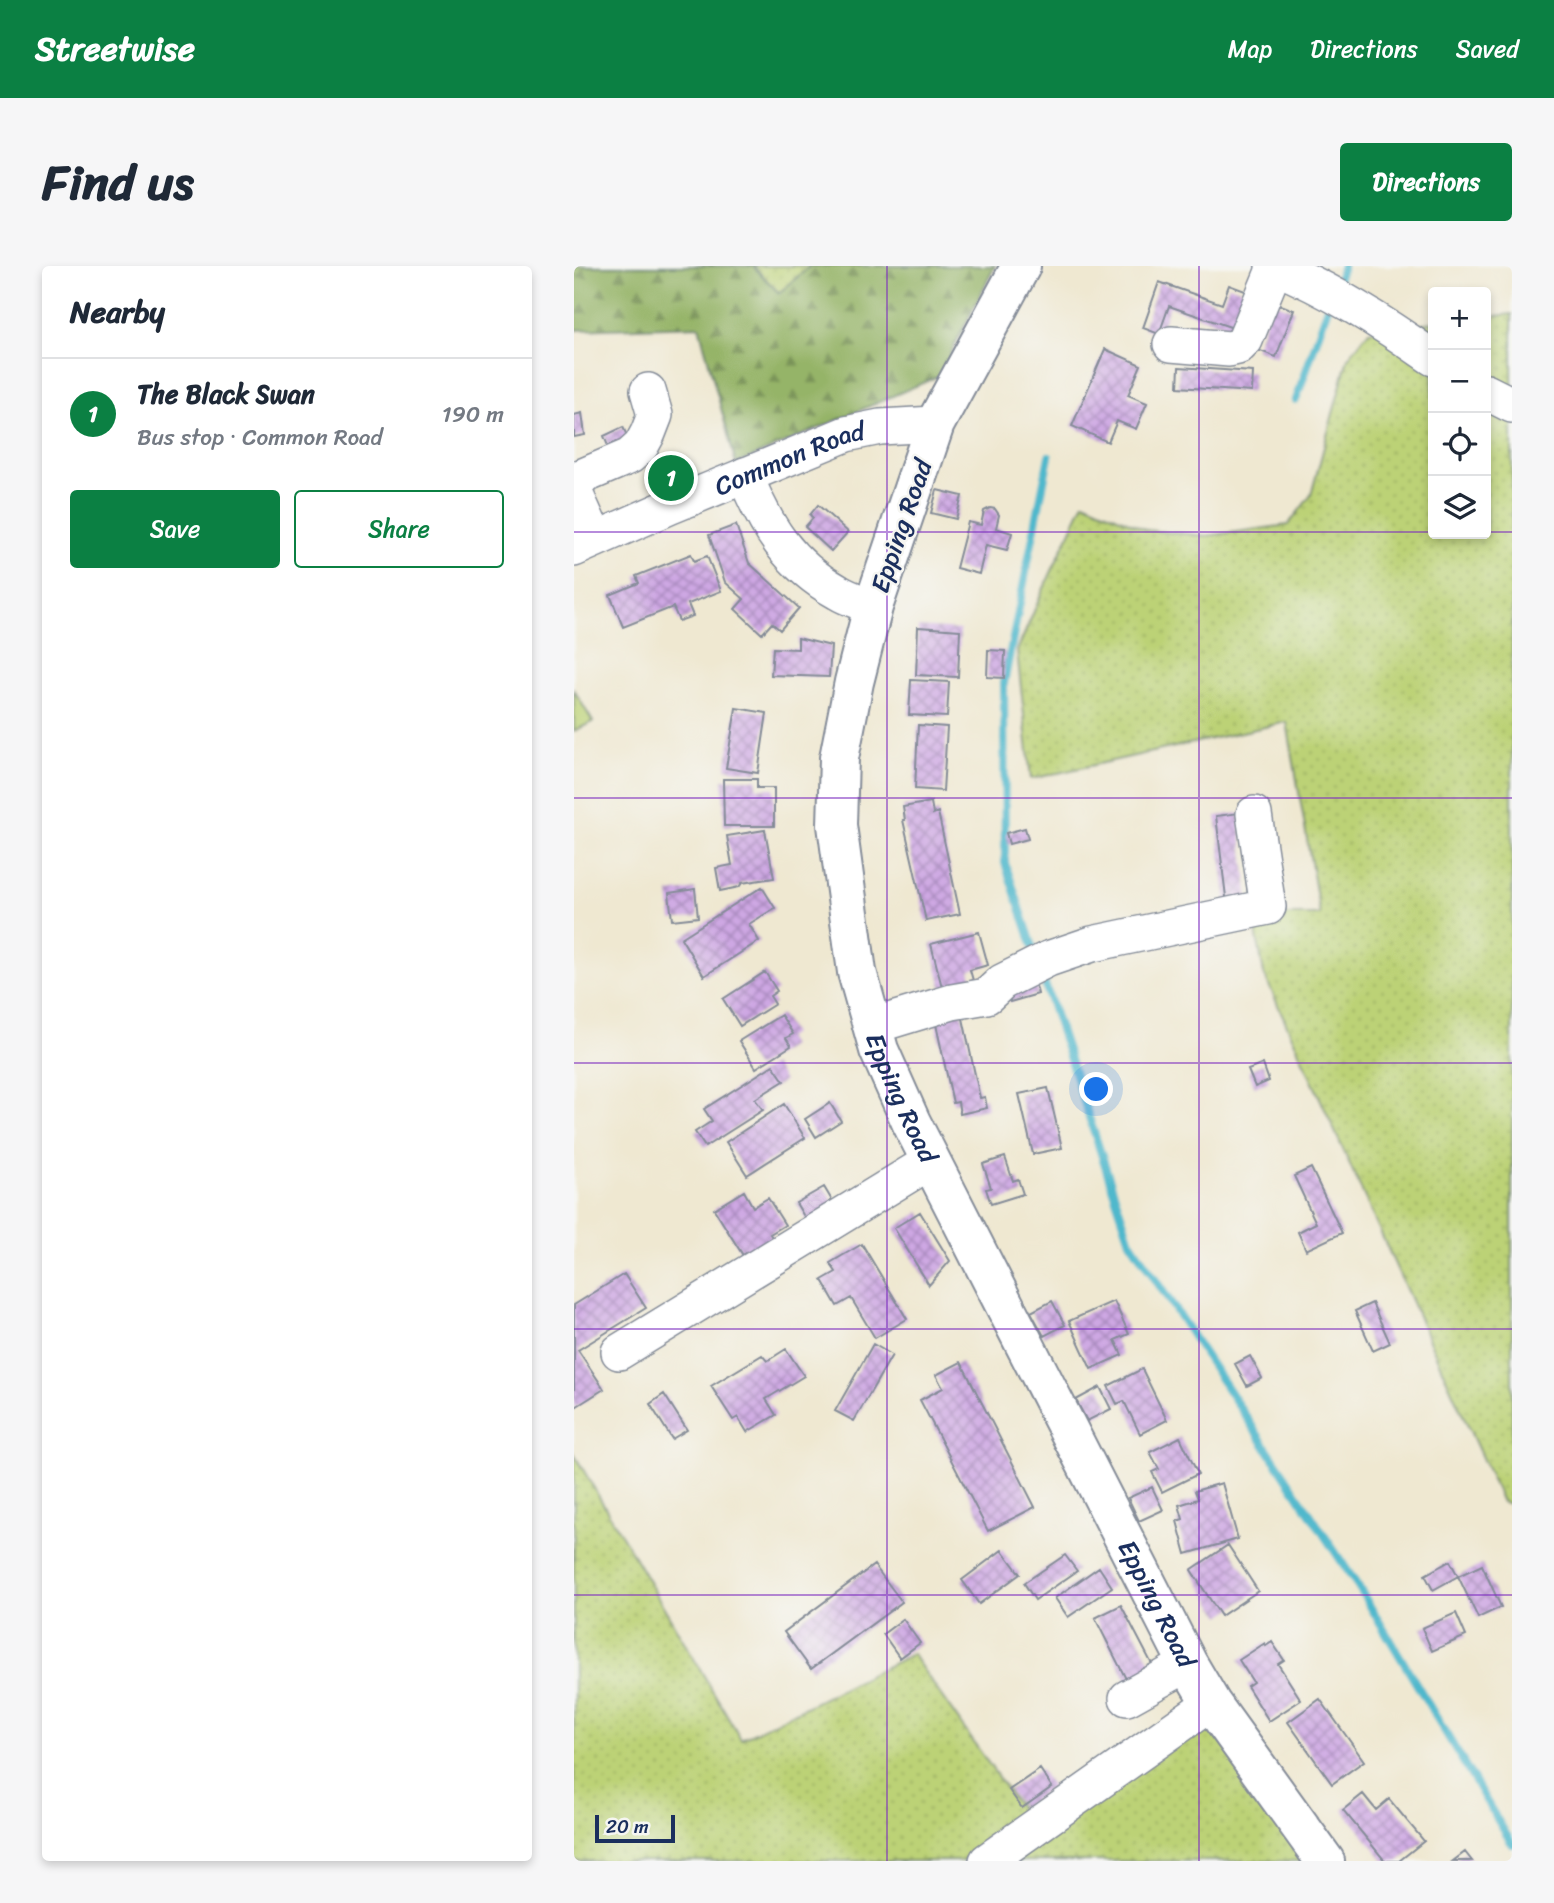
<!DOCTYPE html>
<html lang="en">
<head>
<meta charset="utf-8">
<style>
  :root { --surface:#fff; --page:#f6f6f7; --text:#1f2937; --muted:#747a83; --line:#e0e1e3; --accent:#0b8043 }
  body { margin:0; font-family:Sriracha,sans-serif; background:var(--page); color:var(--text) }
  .controls { position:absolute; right:21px; top:21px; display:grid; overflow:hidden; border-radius:7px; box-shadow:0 4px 10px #0003 }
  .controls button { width:63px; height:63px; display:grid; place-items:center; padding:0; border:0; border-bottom:2px solid var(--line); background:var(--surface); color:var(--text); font:35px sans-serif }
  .scale { position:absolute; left:21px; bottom:18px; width:80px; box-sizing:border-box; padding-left:7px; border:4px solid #1b2f5e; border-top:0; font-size:19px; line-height:24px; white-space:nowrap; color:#1b2f5e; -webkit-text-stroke:5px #f6f6f2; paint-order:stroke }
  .you { position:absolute; left:523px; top:824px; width:24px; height:24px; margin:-18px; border:5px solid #fff; border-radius:50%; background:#1a73e8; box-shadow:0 0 0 10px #1a73e833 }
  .badge { display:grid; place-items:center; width:46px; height:46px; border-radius:50%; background:var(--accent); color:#fff; font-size:23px; font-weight:700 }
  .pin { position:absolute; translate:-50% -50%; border:4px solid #fff; box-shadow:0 2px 7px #0006 }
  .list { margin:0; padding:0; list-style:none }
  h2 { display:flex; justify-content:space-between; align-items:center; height:91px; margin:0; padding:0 28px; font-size:30px }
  h2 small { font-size:23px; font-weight:400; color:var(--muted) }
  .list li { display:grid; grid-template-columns:46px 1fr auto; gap:21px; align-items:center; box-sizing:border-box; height:112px; padding:0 28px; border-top:2px solid var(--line) }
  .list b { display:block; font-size:26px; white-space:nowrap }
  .list p { margin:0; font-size:23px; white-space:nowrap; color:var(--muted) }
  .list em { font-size:23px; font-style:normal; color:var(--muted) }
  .actions { display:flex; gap:14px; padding:21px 28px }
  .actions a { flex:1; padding:16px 0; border:2px solid var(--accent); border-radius:7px; text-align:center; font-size:24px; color:var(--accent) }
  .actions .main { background:var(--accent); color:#fff }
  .icon { flex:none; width:38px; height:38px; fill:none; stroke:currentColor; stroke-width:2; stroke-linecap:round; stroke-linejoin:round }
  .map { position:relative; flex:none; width:938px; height:1595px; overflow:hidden; border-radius:7px }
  header { display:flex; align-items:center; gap:42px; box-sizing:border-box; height:98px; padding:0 35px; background:var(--accent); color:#fff }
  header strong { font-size:33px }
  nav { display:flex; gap:38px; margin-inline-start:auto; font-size:24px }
  .intro { display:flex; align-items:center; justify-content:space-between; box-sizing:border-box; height:168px; padding:0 42px }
  h1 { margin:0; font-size:49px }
  .button { padding:18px 32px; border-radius:7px; background:var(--accent); color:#fff; font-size:24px; font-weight:700 }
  main { display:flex; gap:42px; padding:0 42px }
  aside { flex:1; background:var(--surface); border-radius:7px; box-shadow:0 4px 10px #0003 }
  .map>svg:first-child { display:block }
  .green { fill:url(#green-dots); stroke:#6c806a; stroke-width:2 }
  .forest { fill:url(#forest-firs); stroke:#587262; stroke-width:2 }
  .pitch { fill:#bcd276; stroke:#6c806a; stroke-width:2 }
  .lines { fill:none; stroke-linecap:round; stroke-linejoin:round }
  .stream { stroke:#4fb8cc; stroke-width:8 }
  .building { fill:url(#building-cross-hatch) }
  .minor-casing { stroke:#858c98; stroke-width:38 }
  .major-casing { stroke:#858c98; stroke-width:42 }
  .minor { stroke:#fff; stroke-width:35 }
  .major { stroke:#fff; stroke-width:38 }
  .grid { fill:none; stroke:#7b2cbf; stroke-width:2; stroke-opacity:0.55 }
  .labels { text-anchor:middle; stroke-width:5; stroke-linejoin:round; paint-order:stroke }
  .street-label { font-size:26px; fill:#1b2f5e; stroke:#f6f6f2 }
</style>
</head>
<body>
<header>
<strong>Streetwise</strong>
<nav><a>Map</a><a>Directions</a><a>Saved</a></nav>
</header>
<div class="intro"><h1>Find us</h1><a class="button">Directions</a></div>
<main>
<aside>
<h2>Nearby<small></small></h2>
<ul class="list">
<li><span class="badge">1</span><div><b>The Black Swan</b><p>Bus stop · Common Road</p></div><em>190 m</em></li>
</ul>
<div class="actions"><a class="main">Save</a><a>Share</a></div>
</aside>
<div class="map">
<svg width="938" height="1595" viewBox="0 0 938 1595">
  <defs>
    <pattern id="green-dots" width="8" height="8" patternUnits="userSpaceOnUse" patternTransform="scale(1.75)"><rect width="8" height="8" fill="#bcd276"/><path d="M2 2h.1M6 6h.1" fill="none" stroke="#a1b568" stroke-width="1.8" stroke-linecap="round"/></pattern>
    <pattern id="forest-firs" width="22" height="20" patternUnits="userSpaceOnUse" patternTransform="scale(1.75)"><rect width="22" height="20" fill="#95b467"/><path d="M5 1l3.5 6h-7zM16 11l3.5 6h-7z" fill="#799358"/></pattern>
    <pattern id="building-cross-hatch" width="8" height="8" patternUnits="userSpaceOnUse" patternTransform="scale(1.75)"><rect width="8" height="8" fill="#cea7e3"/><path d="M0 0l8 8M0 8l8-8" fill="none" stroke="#a688bb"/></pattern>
  </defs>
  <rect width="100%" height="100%" fill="#f6f6f2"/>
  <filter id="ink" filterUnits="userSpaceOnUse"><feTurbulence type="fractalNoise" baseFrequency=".0143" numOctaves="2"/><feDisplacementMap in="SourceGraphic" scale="14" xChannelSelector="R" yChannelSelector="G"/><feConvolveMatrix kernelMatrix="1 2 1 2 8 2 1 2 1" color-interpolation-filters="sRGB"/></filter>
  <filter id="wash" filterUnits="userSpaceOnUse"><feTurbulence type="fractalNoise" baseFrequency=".00686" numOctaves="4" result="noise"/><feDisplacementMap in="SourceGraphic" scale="28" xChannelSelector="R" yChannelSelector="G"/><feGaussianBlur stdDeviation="1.57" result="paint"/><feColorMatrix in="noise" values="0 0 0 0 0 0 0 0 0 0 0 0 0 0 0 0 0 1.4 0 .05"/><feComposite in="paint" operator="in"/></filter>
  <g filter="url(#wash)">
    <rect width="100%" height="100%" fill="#efe8d1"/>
    <path class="green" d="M 179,0 L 236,0 L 205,27 Z
      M 938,48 L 938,1238 L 928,1236 L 690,708 L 679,649 L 746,649 L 713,456 L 457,513 L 443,385 L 470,322 L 510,236 L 573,264 L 632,270 L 714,259 L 737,229 L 774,92 L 795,65 L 859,56 L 859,268 L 912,268 L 912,51 Z
      M 0,1188 L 167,1473 L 338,1388 L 454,1554 L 620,1438 L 733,1595 L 0,1595 Z"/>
    <path class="forest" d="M 0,0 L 179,0 L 205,27 L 236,0 L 421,0 L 365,110 L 162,198 L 125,60 L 0,64 Z"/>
    <path class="pitch" d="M 0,424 L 19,456 L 0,465 Z"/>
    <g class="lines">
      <path class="stream" d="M 762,19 L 769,0
        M 722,134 L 755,38
        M 462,690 L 431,597 L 430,417 L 475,190
        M 467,706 L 556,975 L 787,1325 L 938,1578"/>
    </g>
    <g id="blocks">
      <path class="building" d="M 585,16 L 648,38 L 655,19 L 674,26 L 662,63 L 595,40 L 585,68 L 569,62 Z
        M 699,36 L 720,44 L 702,91 L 681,83 Z
        M 531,83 L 567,99 L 554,129 L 573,137 L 562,163 L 543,155 L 534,176 L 498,160 Z
        M 605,101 L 679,106 L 678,126 L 604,121 Z
        M 8,147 L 11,169 L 0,171 L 0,149 Z
        M 49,161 L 58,181 L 38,190 L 30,170 Z
        M 363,224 L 388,230 L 382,253 L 357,247 Z
        M 244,239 L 274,266 L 257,285 L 231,261 L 239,252 L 236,249 Z
        M 416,242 L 421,243 L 425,249 L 422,262 L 438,267 L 433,284 L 412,279 L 405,308 L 382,302 L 394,256 L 407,259 L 410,245 Z
        M 162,259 L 175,297 L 225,342 L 206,364 L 198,357 L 188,368 L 161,343 L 170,333 L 151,316 L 135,269 Z
        M 117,288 L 120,295 L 133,290 L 147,325 L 114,338 L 119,350 L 105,355 L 99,341 L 49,361 L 36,329 L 65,317 L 62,310 Z
        M 344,361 L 386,364 L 384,411 L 342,409 Z
        M 224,372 L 257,380 L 255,411 L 197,409 L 199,382 L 224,383 Z
        M 414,384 L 431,385 L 430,412 L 413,411 Z
        M 337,414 L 375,416 L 373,451 L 335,449 Z
        M 162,442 L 193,447 L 184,507 L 152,502 Z
        M 344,459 L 373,461 L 369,525 L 341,523 Z
        M 149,513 L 183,513 L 183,522 L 200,522 L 200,560 L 150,560 Z
        M 357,536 L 359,548 L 364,546 L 386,648 L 352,655 L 329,554 L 331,554 L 329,541 Z
        M 665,547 L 675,637 L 653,639 L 642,550 Z
        M 451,562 L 454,573 L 435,578 L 432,567 Z
        M 191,564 L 200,612 L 168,617 L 165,621 L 146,625 L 142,602 L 158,599 L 153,570 Z
        M 188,621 L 201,642 L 175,658 L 185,675 L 130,710 L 107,672 Z
        M 121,623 L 124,651 L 98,654 L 95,627 Z
        M 405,666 L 414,699 L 396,704 L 402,725 L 371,733 L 357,678 Z
        M 191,706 L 203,725 L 196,730 L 201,738 L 166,760 L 149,733 Z
        M 460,712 L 464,728 L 436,736 L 432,719 Z
        M 387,743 L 406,832 L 411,831 L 413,842 L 386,848 L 384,836 L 379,837 L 360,749 Z
        M 207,749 L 219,768 L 212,772 L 217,780 L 182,802 L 165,775 Z
        M 689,798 L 695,815 L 681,821 L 674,804 Z
        M 199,799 L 210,815 L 181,833 L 189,844 L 131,881 L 121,866 L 138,855 L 130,843 Z
        M 474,822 L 488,882 L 459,888 L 445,828 Z
        M 256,837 L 267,855 L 242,871 L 231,853 Z
        M 210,838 L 231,872 L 173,909 L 152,876 Z
        M 431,891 L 439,915 L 444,913 L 449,928 L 417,938 L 412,923 L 417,922 L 409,898 Z
        M 737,902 L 768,967 L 732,984 L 724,966 L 742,957 L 720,910 Z
        M 250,921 L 263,943 L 235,959 L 222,937 Z
        M 170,925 L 179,941 L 194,932 L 211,959 L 196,968 L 204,981 L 175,999 L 140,943 Z
        M 346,946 L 376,995 L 355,1019 L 320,962 Z
        M 288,978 L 333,1053 L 301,1072 L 277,1032 L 263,1040 L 248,1014 L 262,1006 L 256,997 Z
        M 50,1008 L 72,1042 L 4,1084 L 30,1123 L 0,1142 L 0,1039 Z
        M 478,1035 L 491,1059 L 470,1070 L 457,1046 Z
        M 540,1035 L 555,1068 L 541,1074 L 548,1089 L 517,1103 L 495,1055 Z
        M 798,1037 L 816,1077 L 799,1085 L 781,1045 Z
        M 299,1078 L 318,1089 L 280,1155 L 261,1145 Z
        M 212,1083 L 230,1110 L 192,1133 L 202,1149 L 173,1166 L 164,1151 L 159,1154 L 137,1120 L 188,1089 L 193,1095 Z
        M 676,1090 L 688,1112 L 673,1120 L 661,1098 Z
        M 387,1096 L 461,1241 L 414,1265 L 346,1134 L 369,1122 L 362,1109 Z
        M 568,1103 L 593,1154 L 566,1168 L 550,1135 L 543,1138 L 534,1120 Z
        M 526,1121 L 537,1143 L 513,1155 L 502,1134 Z
        M 90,1128 L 113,1164 L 98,1173 L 76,1138 Z
        M 606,1171 L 624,1208 L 588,1226 L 578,1206 L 585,1203 L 576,1186 Z
        M 648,1217 L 664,1273 L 612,1288 L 603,1255 L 609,1253 L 605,1239 L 624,1233 L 621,1225 Z
        M 578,1221 L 589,1244 L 565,1255 L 554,1232 Z
        M 654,1279 L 684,1325 L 647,1350 L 617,1304 Z
        M 428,1284 L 446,1308 L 405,1338 L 388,1314 Z
        M 491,1289 L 503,1305 L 461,1334 L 450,1317 Z
        M 876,1295 L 884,1310 L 859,1324 L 851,1309 Z
        M 300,1299 L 328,1336 L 237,1403 L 210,1366 Z
        M 908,1299 L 927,1341 L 904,1352 L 884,1310 Z
        M 525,1301 L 538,1321 L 494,1351 L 481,1332 Z
        M 547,1339 L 581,1404 L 554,1417 L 521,1352 Z
        M 882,1347 L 892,1370 L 858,1385 L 848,1362 Z
        M 329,1353 L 346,1377 L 326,1392 L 309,1368 Z
        M 698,1376 L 710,1394 L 704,1398 L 727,1434 L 695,1455 L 673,1420 L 679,1416 L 665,1394 L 691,1377 L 692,1380 Z
        M 746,1433 L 790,1495 L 758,1518 L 714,1456 Z
        M 466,1503 L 478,1521 L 448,1542 L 435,1524 Z
        M 789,1528 L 802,1544 L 815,1533 L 850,1575 L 825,1595 L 811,1595 L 769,1544 Z
        M 891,1586 L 898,1595 L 879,1595 Z"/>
    </g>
  </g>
  <g filter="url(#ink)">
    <use href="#blocks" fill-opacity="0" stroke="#858c98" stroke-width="2"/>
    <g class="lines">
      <g class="minor-casing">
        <g id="minor">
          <path d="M 699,0 C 756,23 809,57 859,92"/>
          <path d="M 597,78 L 655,83 L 664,81 L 671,74 L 701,1"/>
          <path d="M 912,126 L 938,139"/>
          <path d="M 171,209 C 191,260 215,299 264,326 C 275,333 288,336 299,341"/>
          <path d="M 0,214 L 56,190 L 67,180 L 74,167 L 81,149 L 74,125"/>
          <path d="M 0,225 L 21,272"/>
          <path id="s1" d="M 0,283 L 97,240 L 272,168 L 306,161 L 361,158"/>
          <path d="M 299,760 L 378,736 L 413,730 L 428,716 L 474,693 L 518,678 L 694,641 L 680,548"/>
          <path d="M 45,1086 L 357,895"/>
          <path d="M 553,1432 L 614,1398"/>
          <path d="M 413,1595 L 637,1437"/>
        </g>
      </g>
      <g class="major-casing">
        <g id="major">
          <path id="s2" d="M 447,0 L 361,158 L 299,341 L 280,416 L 265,492 L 263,559 L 283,706 L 305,784 L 337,856 L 614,1398 L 637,1437 L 751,1595"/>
        </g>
      </g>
      <use href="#minor" class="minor"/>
      <use href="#major" class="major"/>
    </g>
  </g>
  <path class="grid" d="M 313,0 L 313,1595M 625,0 L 625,1595M 0,266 L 859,266M 912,266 L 938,266M 0,532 L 938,532M 0,797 L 938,797M 0,1063 L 938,1063M 0,1329 L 938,1329"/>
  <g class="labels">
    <g class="street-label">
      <text dy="9" stroke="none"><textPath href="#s1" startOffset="234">Common Road</textPath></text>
      <text transform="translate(327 260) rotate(-71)" y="9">Epping Road</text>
      <text dy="9" stroke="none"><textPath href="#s2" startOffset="877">Epping Road</textPath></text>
      <text dy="9" stroke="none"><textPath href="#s2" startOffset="1444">Epping Road</textPath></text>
    </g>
  </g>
</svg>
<div class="controls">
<button>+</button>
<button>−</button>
<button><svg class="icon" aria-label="locate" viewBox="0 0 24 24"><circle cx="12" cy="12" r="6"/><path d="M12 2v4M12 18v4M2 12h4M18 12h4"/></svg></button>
<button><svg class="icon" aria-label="layers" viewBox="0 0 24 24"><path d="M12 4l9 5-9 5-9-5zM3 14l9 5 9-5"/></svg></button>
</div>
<div class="scale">20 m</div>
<div class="you"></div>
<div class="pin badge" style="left:97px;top:212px">1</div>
</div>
</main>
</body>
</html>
